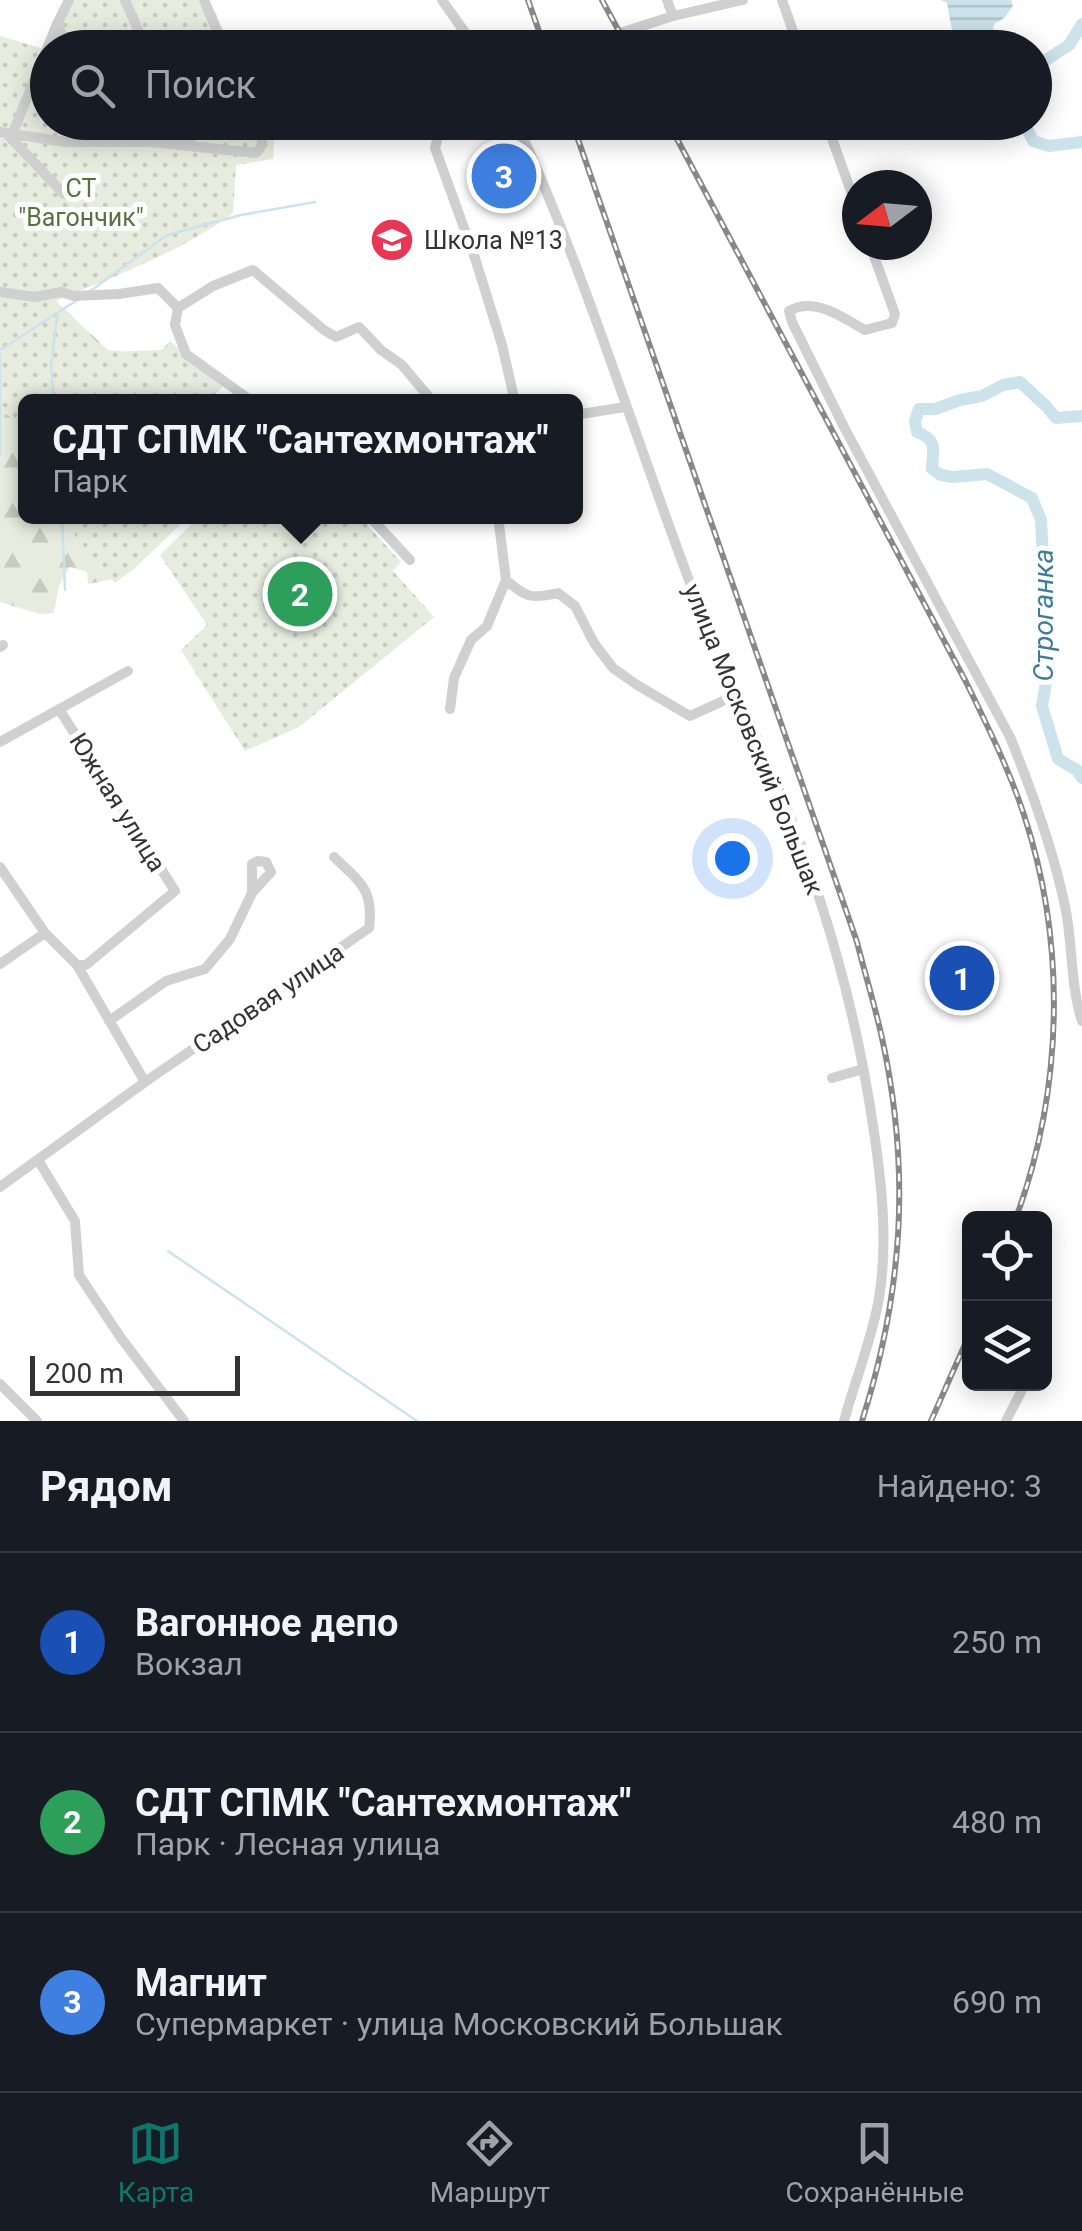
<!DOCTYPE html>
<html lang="ru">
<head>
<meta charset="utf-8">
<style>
  :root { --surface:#171b24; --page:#242831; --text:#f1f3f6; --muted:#9ea1a6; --line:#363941; --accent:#0f766e }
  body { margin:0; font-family:Roboto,sans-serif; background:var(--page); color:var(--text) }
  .controls { position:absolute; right:30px; bottom:30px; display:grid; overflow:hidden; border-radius:15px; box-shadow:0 5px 25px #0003 }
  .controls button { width:90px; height:90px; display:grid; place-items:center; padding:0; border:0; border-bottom:2px solid var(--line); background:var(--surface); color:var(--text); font:50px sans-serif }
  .compass { position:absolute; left:842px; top:170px; width:90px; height:90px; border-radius:50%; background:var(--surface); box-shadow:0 5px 25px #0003; rotate:254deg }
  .scale { position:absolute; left:30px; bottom:25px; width:210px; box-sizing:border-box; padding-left:10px; border:5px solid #333; border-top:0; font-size:28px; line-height:35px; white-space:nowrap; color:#333; -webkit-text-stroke:8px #fff; paint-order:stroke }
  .you { position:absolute; left:732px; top:858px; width:35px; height:35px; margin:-25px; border:8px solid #fff; border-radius:50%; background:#1a73e8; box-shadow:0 0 0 15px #1a73e833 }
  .badge { display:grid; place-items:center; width:65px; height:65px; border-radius:50%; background:var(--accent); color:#fff; font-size:32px; font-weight:700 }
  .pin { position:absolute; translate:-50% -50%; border:5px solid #fff; box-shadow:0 2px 10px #0006 }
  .popup { position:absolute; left:18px; top:394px; width:565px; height:130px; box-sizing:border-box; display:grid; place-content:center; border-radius:15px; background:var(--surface); filter:drop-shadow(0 2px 8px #0005); font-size:32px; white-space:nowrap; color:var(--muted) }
  .popup b { font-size:38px; color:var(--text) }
  .popup::after { content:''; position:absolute; left:50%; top:100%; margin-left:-20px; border:20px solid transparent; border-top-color:var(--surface) }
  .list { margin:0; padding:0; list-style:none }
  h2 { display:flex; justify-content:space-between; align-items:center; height:130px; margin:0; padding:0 40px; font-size:42px }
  h2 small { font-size:32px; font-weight:400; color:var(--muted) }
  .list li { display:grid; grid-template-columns:65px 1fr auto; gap:30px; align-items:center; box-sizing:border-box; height:180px; padding:0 40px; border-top:2px solid var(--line) }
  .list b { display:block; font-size:38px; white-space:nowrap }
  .list p { margin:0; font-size:32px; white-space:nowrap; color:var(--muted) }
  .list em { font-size:32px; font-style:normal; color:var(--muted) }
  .icon { flex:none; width:55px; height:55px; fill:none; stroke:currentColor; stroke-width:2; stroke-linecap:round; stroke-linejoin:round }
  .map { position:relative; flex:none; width:1082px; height:1421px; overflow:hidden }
  .search { position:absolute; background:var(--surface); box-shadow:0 5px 25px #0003; left:30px; right:30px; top:30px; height:110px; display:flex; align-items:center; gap:25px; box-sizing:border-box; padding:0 35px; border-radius:55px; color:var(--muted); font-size:38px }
  .sheet { height:670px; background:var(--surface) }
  nav { display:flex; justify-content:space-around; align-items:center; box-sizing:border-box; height:140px; border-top:2px solid var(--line); background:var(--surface); font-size:28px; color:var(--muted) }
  nav a { display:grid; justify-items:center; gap:5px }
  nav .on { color:var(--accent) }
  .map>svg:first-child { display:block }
  .forest { fill:url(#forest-firs) }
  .garden { fill:url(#garden-dots) }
  .water { fill:url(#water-rules) }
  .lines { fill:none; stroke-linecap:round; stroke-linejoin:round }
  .stream { stroke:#cce3ec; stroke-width:2.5 }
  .river { stroke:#cce3ec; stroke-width:12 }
  .minor { stroke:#d0d0d0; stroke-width:10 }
  .rail-casing { stroke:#888; stroke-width:6 }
  .rail { stroke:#fff; stroke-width:2.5; stroke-dasharray:8; stroke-linecap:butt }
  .labels { text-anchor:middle; stroke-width:10; stroke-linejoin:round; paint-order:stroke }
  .park-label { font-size:25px; fill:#5a703f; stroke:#fff }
  .poi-label { font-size:25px; fill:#333; stroke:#fff; text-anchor:start }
  .street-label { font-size:25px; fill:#333; stroke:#fff }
  .water-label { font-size:28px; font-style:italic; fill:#3e7d97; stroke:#fff }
</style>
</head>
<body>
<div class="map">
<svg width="1082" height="1421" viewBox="0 0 1082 1421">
  <defs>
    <pattern id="forest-firs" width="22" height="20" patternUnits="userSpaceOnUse" patternTransform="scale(2.5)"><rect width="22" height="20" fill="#e7ecdf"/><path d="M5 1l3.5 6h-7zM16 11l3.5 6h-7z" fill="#c7cbc0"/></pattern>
    <pattern id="garden-dots" width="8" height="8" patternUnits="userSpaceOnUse" patternTransform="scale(2.5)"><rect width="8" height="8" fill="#e7ecdf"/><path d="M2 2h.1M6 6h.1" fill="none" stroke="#c7cbc0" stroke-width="1.8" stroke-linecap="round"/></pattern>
    <pattern id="water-rules" width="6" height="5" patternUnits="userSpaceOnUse" patternTransform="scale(2.5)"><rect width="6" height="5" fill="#cce3ec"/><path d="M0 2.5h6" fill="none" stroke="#b0c3cb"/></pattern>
  </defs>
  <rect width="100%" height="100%" fill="#fff"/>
  <path class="forest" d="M 0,292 L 61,306 L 108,350 L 138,353 L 192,402 L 25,402 L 25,516 L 167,517 L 148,539 L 123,577 L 88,584 L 87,572 L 70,567 L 59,586 L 54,613 L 40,614 L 0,602 Z"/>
  <path class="garden" d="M 72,0 L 209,0 L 232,47 L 51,48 Z
    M 0,36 L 47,50 L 48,122 L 265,123 L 274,142 L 273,159 L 236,165 L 233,213 C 182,252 114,276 56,301 L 107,352 L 162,350 L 170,341 L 223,386 L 209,401 L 25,402 L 25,431 L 21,424 L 0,410 Z
    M 66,517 L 188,517 L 135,568 L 115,583 L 76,537 Z
    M 199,517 L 360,517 L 401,562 L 393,571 L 434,617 L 299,727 L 245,751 L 181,650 L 207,625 L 160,555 Z"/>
  <path class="water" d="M 941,0 L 1011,0 L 1013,5 C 1008,14 1005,19 995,23 L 993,28 C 999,37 1010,38 1015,47 L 961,47 L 953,35 L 947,3 Z"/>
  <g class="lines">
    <path class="stream" d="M 89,292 L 167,235 L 241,215 L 315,202
      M 0,350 L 79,299
      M 0,354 L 0,455
      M 54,402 L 51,368 L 57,315
      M 62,516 L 65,590
      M 168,1251 L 417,1421"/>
    <path class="river" d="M 1034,68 L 1069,45 L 1082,24
      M 1024,122 L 1033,141 L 1049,146 L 1082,142
      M 1082,416 L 1056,418 L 1046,406 L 1020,382 L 1003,385 L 982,396 L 960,400 L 935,409 L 919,409 L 915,421 L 917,432 C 938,440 933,449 932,469 L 941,475 L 953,477 L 987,474 L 1032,498 L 1041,520 L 1049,665 L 1042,706 L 1058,759 L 1077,770 L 1082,778"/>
    <path class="minor" d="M 125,0 L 146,48
      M 204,0 L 224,48
      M 442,0 L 476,48
      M 667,0 L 673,16 L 743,0
      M 782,0 L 799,48
      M 68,48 L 57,24 L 69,0
      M 573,48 L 673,16
      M 185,122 L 191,134 L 190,146
      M 442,122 L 435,148 L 475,258 L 502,345 L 515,402
      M 516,122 C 587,276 635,439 695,596 C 722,667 757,734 785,804 C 827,908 858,1021 874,1132 C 882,1186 888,1243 879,1298 C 872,1340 855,1380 844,1421
      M 826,122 L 857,208
      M 0,132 L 65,142 L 151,142 L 256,153 C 267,143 261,135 256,122
      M 7,134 L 64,194
      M 12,135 L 57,24
      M 78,140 L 86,122
      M 870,245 L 895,314 L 892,323 L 865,330 C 843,318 815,296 789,311 L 792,322 L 844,427 L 1010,737 C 1032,791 1053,849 1065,906 C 1073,944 1070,984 1082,1021
      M 0,292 L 35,297 L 61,292 L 74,296 L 119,294 L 158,288 L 178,308
      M 253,402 L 186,354 L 175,325 L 178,308 L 213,286 L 253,270 L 324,330 L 336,337 L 359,327 L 381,350 L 402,365 L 433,402
      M 575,415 L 625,407
      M 369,516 L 410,560
      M 303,531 L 322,516
      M 506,580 C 526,598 532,599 558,593 L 575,606 L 594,643 L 613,668 L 637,685 L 690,716 L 736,695
      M 0,647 L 3,645
      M 59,709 L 175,891 L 86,965 L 77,965
      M 450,709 L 454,678 L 471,640 L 487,626 L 506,580 L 498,516
      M 0,742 L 128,671
      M 0,867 L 45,933 L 77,965 L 145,1082
      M 0,964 L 45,933
      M 109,1021 L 166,981 L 205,969 L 230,939 L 252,893 L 271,872 L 266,862 L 258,861 L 252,864 L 252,893
      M 832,1078 L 863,1069
      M 38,1160 L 75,1221 L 79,1275 L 121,1338 L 184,1421
      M 0,1187 L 145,1082 L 369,928 C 374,889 360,882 334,857
      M 0,1384 L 37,1421
      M 1006,1421 L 1025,1384"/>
    <g class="rail-casing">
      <path id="rail" d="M 528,0 L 545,48
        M 602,0 L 628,48
        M 572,122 L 857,942 C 865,974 875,1006 882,1038 C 911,1171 903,1292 862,1421
        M 668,122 L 966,682 C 987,725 1009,769 1024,815 C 1067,945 1063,1090 1016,1218
        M 931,1421 L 970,1333"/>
    </g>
    <use href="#rail" class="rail"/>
  </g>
  <defs>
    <g id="school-disc" transform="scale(2.25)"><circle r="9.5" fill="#e73754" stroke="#fff"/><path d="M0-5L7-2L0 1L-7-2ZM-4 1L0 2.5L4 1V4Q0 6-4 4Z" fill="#fff"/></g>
  </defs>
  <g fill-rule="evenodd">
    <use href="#school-disc" x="392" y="240"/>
  </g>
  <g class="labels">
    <g class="park-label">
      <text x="81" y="197">СТ<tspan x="81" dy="29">"Вагончик"</tspan></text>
    </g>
    <g class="poi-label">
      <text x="424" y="249">Школа №13</text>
    </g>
    <g class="street-label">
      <text transform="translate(754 739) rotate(68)" y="9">улица Московский Большак</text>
      <text transform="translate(118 802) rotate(58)" y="9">Южная улица</text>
      <text transform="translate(268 998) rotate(-34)" y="9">Садовая улица</text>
    </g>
    <g class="water-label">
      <text transform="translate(1043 615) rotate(-90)" y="10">Строганка</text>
    </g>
  </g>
</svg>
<div class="controls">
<button><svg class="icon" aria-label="locate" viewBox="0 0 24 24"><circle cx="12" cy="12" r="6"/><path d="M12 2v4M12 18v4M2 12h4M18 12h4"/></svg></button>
<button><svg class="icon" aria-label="layers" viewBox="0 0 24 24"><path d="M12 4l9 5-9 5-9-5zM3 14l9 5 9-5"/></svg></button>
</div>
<svg class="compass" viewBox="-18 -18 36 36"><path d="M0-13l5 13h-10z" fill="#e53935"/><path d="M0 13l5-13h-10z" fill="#9ea1a6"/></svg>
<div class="scale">200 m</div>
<div class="you"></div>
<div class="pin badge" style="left:962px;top:978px;background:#1a4fb4">1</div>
<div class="pin badge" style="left:300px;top:594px;background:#2e9e5b">2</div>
<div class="popup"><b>СДТ СПМК &quot;Сантехмонтаж&quot;</b>Парк</div>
<div class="pin badge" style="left:504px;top:176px;background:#3f7fe0">3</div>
<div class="search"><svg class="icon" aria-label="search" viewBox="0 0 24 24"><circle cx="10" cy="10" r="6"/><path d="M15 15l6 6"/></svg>Поиск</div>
</div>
<section class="sheet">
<h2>Рядом<small>Найдено: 3</small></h2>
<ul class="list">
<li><span class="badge" style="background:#1a4fb4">1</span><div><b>Вагонное депо</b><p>Вокзал</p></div><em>250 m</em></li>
<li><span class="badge" style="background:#2e9e5b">2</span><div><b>СДТ СПМК &quot;Сантехмонтаж&quot;</b><p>Парк · Лесная улица</p></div><em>480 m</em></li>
<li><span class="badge" style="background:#3f7fe0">3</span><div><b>Магнит</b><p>Супермаркет · улица Московский Большак</p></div><em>690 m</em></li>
</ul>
</section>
<nav>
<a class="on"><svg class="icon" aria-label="map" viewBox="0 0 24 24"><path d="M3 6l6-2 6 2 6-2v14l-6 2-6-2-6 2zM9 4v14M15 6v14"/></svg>Карта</a>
<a><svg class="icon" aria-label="directions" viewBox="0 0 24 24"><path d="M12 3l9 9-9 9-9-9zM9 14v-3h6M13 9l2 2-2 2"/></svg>Маршрут</a>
<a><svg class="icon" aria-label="saved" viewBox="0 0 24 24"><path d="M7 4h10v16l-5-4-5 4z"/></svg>Сохранённые</a>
</nav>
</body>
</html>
